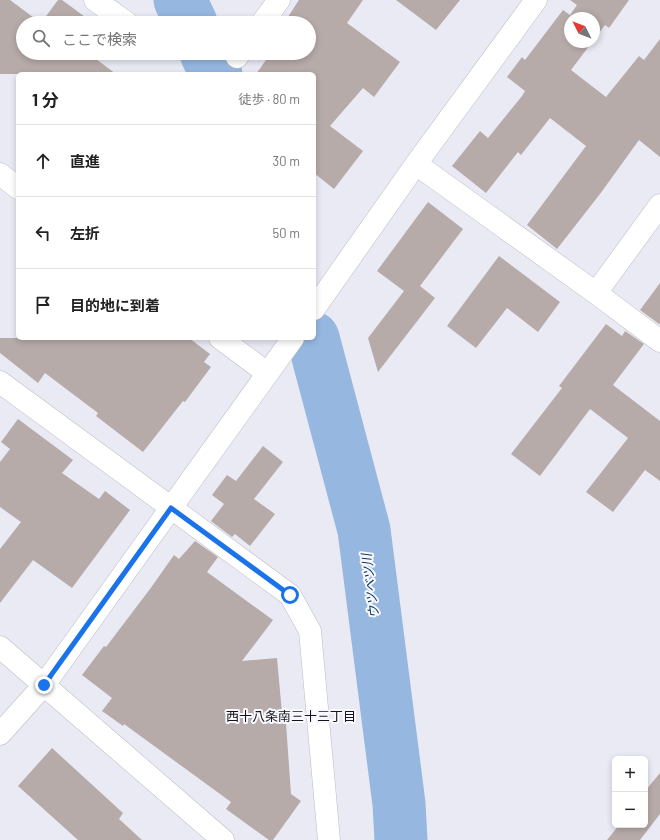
<!DOCTYPE html>
<html lang="ja">
<head>
<meta charset="utf-8">
<style>
  :root { --surface:#fff; --page:#f2f2f2; --text:#222; --muted:#767676; --line:#e0e0e0 }
  body { margin:0; font-family:Barlow,"Noto Sans JP",sans-serif; background:var(--page); color:var(--text) }
  .controls { position:absolute; right:12px; bottom:12px; display:grid; overflow:hidden; border-radius:6px; box-shadow:0 2px 6px #0003 }
  .controls button { width:36px; height:36px; display:grid; place-items:center; padding:0; border:0; border-bottom:1px solid var(--line); background:var(--surface); color:var(--text); font:20px sans-serif }
  .compass { position:absolute; left:564px; top:12px; width:36px; height:36px; border-radius:50%; background:var(--surface); box-shadow:0 2px 6px #0003; rotate:312deg }
  .stop { position:absolute; width:12px; height:12px; margin:-9px; border:3px solid #1a73e8; border-radius:50%; background:#fff }
  .stop.end { background:#1a73e8; border-color:#fff; box-shadow:0 1px 4px #0008 }
  .list { margin:0; padding:0; list-style:none }
  h2 { display:flex; justify-content:space-between; align-items:center; height:52px; margin:0; padding:0 16px; font-size:17px }
  h2 small { font-size:13px; font-weight:400; color:var(--muted) }
  .list li { display:grid; grid-template-columns:26px 1fr auto; gap:12px; align-items:center; box-sizing:border-box; height:72px; padding:0 16px; border-top:1px solid var(--line) }
  .list b { display:block; font-size:15px; white-space:nowrap }
  .list em { font-size:13px; font-style:normal; color:var(--muted) }
  .icon { flex:none; width:22px; height:22px; fill:none; stroke:currentColor; stroke-width:2; stroke-linecap:round; stroke-linejoin:round }
  .map { position:relative; flex:none; width:660px; height:840px; overflow:hidden }
  .search { position:absolute; background:var(--surface); box-shadow:0 2px 6px #0003; left:16px; top:16px; width:300px; height:44px; display:flex; align-items:center; gap:10px; box-sizing:border-box; padding:0 14px; border-radius:22px; color:var(--muted); font-size:15px }
  .panel { position:absolute; background:var(--surface); box-shadow:0 2px 6px #0003; left:16px; top:72px; width:300px; height:268px; border-radius:6px }
  .map>svg:first-child { display:block }
  .lines { fill:none; stroke-linecap:round; stroke-linejoin:round }
  .river { stroke:#96b7e0; stroke-width:53 }
  .building { fill:#b6aba8 }
  .minor-casing { stroke:#bbbbc5; stroke-width:23 }
  .minor { stroke:#fff; stroke-width:22 }
  .route { stroke:#1a73e8; stroke-width:5 }
  .labels { text-anchor:middle; stroke-width:4; stroke-linejoin:round; paint-order:stroke }
  .water-label { font-size:13px; font-style:italic; fill:#083769; stroke:#f8f8fe }
  .neighbourhood-label { font-size:13px; fill:#151519; stroke:#f8f8fe }
</style>
</head>
<body>
<div class="map">
<svg width="660" height="840" viewBox="0 0 660 840">
  <rect width="100%" height="100%" fill="#eaeaf5"/>
  <g class="lines">
    <path class="river" d="M 180,0 L 191,23
      M 206,53 L 216,74
      M 313,338 L 364,530 L 399,804 L 401,840"/>
  </g>
  <path class="building" d="M 0,0 L 10,0 L 41,23 L 58,0 L 62,0 L 92,22 L 91,23 L 23,23 L 23,53 L 88,53 L 116,74 L 0,74 Z
    M 299,0 L 363,0 L 347,23 L 400,62 L 374,97 L 363,88 L 330,126 L 363,151 L 334,189 L 314,173 L 314,74 L 256,74 L 271,53 L 309,53 L 309,23 L 284,23 Z
    M 396,0 L 460,0 L 436,30 Z
    M 570,0 L 629,0 L 609,28 L 605,25 L 594,39 L 594,18 L 570,18 L 570,42 L 592,42 L 571,70 L 606,97 L 639,56 L 644,60 L 660,39 L 660,157 L 639,140 L 600,194 L 557,249 L 527,225 L 586,146 L 550,118 L 521,155 L 518,152 L 486,193 L 452,166 L 480,131 L 488,138 L 522,96 L 525,91 L 507,77 L 522,57 L 525,60 L 563,10 L 570,15 L 577,5 Z
    M 428,202 L 463,229 L 420,286 L 435,298 L 378,372 L 368,338 L 404,291 L 377,271 Z
    M 499,256 L 560,302 L 538,332 L 507,308 L 476,348 L 447,326 Z
    M 660,283 L 660,323 L 659,324 L 640,310 Z
    M 606,324 L 622,336 L 625,331 L 644,344 L 613,385 L 660,421 L 660,481 L 645,470 L 613,512 L 586,492 L 628,438 L 590,409 L 540,476 L 511,454 L 562,388 L 559,386 Z
    M 0,338 L 189,338 L 210,354 L 204,362 L 211,367 L 185,402 L 183,401 L 143,452 L 96,416 L 98,413 L 45,373 L 38,383 L 0,353 Z
    M 18,419 L 73,460 L 62,473 L 99,499 L 105,491 L 130,510 L 72,588 L 33,560 L 0,603 L 0,549 L 21,522 L 0,507 L 0,462 L 10,449 L 1,442 Z
    M 263,446 L 283,462 L 254,499 L 275,514 L 250,546 L 235,534 L 232,537 L 211,521 L 224,504 L 212,495 L 227,475 L 236,481 Z
    M 195,541 L 218,557 L 207,572 L 273,620 L 242,661 L 277,658 L 283,724 L 286,723 L 291,794 L 301,801 L 273,840 L 269,840 L 226,809 L 231,802 L 124,724 L 123,726 L 102,711 L 112,698 L 82,675 L 104,646 L 106,647 L 150,589 L 174,555 L 179,559 Z
    M 52,748 L 123,813 L 119,819 L 142,840 L 78,840 L 18,786 Z
    M 660,773 L 660,814 L 640,840 L 607,840 L 619,825 L 645,825 L 645,791 Z"/>
  <g class="lines">
    <g class="minor-casing">
      <path id="minor" d="M 95,0 L 127,23
        M 262,23 L 279,0
        M 237,57 L 240,53
        M 416,164 L 596,293 L 660,341
        M 0,174 L 18,188
        M 596,293 L 660,205
        M 314,309 L 416,164 L 536,0
        M 220,338 L 267,373
        M 0,382 L 290,595 L 310,631 L 329,840
        M 0,647 L 223,840
        M 0,734 L 44,685 L 293,338"/>
    </g>
    <use href="#minor" class="minor"/>
  </g>
  <g class="lines">
    <path class="route" d="M 44,685 L 171,508 L 290,595"/>
  </g>
  <g class="labels">
    <g class="water-label">
      <text transform="translate(370 586) rotate(-97)" y="5">ウツベツ川</text>
    </g>
    <g class="neighbourhood-label">
      <text x="291" y="721">西十八条南三十三丁目</text>
    </g>
  </g>
</svg>
<div class="controls">
<button>+</button>
<button>−</button>
</div>
<svg class="compass" viewBox="-18 -18 36 36"><path d="M0-13l5 13h-10z" fill="#e53935"/><path d="M0 13l5-13h-10z" fill="#767676"/></svg>
<div class="stop" style="left:290px;top:595px"></div>
<div class="stop end" style="left:44px;top:685px"></div>
<div class="search"><svg class="icon" aria-label="search" viewBox="0 0 24 24"><circle cx="10" cy="10" r="6"/><path d="M15 15l6 6"/></svg>ここで検索</div>
<section class="panel">
<h2>1 分<small>徒歩 · 80 m</small></h2>
<ul class="list">
<li><svg class="icon" aria-label="ahead" viewBox="0 0 24 24"><path d="M12 20V5M6 11l6-6 6 6"/></svg><div><b>直進</b></div><em>30 m</em></li>
<li><svg class="icon" aria-label="left" viewBox="0 0 24 24"><path d="M17 20v-9H6M10 6l-5 5 5 5"/></svg><div><b>左折</b></div><em>50 m</em></li>
<li><svg class="icon" aria-label="arrive" viewBox="0 0 24 24"><path d="M6 21V4h12l-3 4 3 4H6"/></svg><div><b>目的地に到着</b></div></li>
</ul>
</section>
</div>
</body>
</html>
